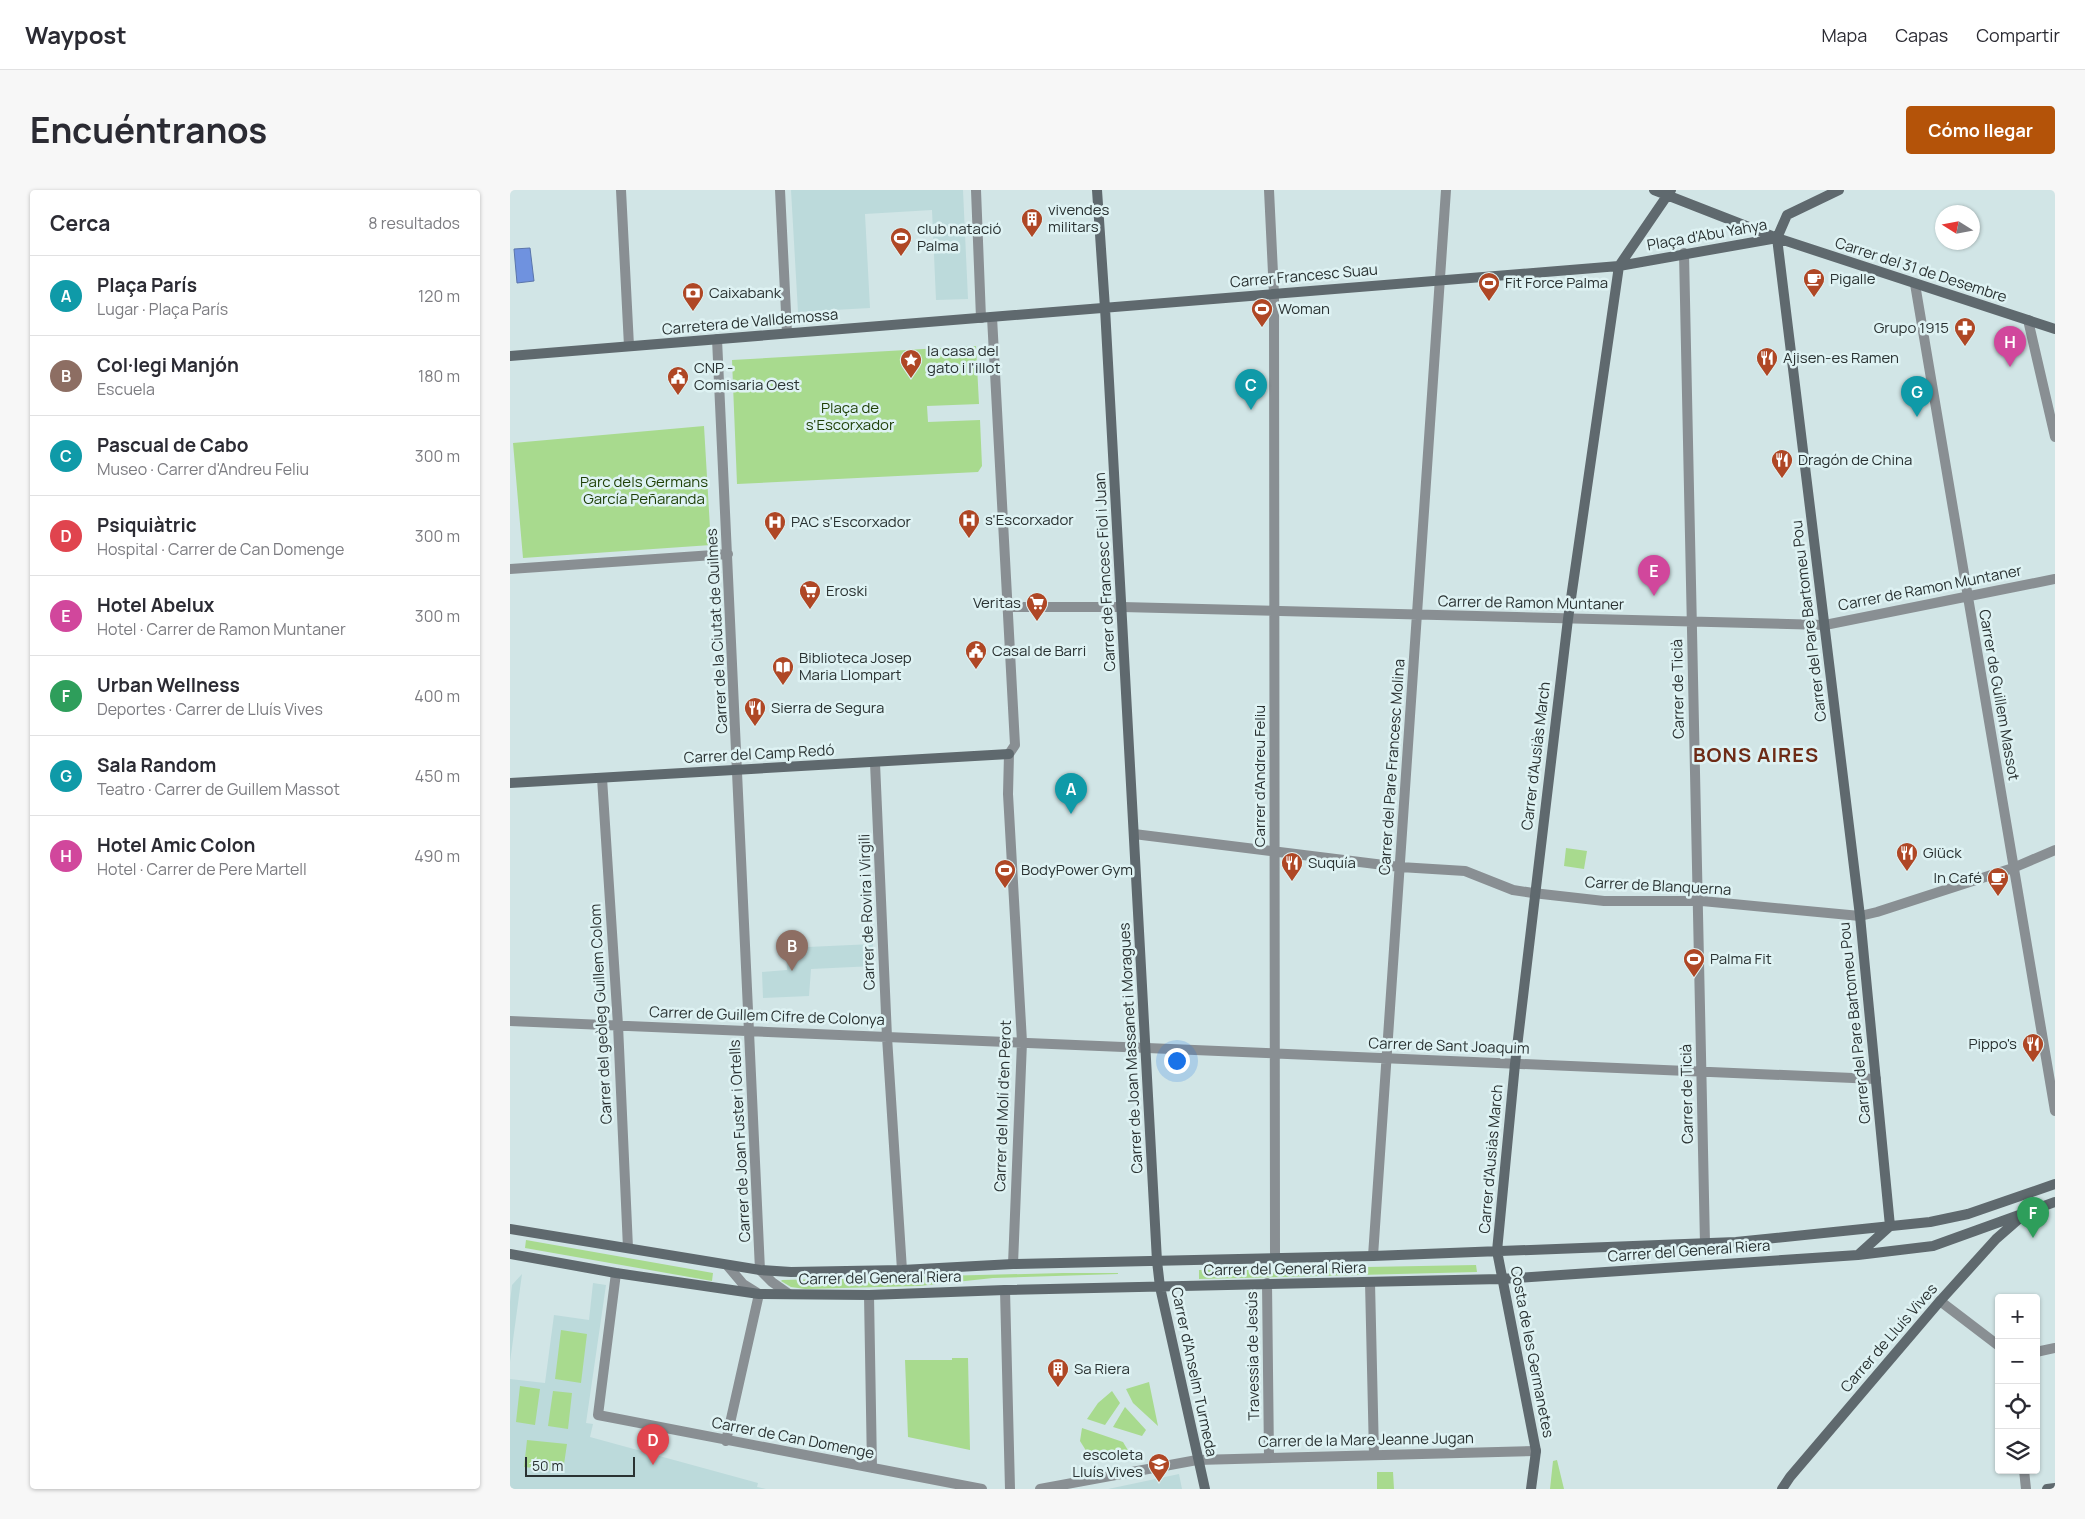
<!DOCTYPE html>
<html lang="es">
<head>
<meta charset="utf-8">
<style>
  :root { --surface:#fff; --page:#f7f7f7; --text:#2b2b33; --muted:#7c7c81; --line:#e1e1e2; --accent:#b45309 }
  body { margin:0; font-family:Manrope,sans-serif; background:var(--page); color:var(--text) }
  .controls { position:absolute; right:15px; bottom:15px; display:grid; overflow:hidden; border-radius:5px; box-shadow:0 1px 4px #0004 }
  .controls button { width:45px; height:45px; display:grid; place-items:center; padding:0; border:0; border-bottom:1px solid var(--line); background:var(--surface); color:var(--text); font:25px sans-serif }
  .compass { position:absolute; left:1425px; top:15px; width:45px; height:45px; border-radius:50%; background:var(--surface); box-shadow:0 1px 4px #0004; rotate:281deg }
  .scale { position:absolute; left:15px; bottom:12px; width:110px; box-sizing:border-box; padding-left:5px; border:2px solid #2a3232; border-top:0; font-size:14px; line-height:18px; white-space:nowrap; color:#2a3232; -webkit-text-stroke:4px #def2f3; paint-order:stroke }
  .you { position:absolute; left:666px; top:870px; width:18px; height:18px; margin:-12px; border:4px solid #fff; border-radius:50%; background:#1a73e8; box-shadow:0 0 0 8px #1a73e833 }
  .badge { display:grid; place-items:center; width:32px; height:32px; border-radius:50%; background:var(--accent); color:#fff; font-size:16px; font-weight:700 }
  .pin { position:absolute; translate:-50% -41px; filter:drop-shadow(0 1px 2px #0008) }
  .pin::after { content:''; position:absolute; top:26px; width:18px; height:15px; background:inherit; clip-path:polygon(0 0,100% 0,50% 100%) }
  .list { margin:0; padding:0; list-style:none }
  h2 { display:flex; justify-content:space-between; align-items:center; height:65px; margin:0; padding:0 20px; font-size:21px }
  h2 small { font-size:16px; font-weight:400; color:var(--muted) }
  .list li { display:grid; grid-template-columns:32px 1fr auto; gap:15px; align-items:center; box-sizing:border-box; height:80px; padding:0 20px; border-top:1px solid var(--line) }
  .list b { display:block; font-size:19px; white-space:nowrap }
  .list p { margin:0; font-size:16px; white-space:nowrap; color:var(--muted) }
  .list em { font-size:16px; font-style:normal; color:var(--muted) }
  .icon { flex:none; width:28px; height:28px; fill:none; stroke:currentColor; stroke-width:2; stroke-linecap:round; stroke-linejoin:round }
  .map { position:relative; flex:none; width:1545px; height:1299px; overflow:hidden; border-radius:5px }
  header { display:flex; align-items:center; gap:30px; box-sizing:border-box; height:70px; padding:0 25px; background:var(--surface); border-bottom:1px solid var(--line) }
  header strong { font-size:24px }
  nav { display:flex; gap:28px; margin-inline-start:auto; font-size:18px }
  .intro { display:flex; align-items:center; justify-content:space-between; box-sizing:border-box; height:120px; padding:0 30px }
  h1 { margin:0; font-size:35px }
  .button { padding:12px 22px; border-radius:5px; background:var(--accent); color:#fff; font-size:18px; font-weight:700 }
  main { display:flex; gap:30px; padding:0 30px }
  aside { flex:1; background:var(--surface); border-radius:5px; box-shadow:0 1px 4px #0004 }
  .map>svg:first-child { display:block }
  .built { fill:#bcdadb }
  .green { fill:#a8da8e }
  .water { fill:#6f92df; stroke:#5a75ab }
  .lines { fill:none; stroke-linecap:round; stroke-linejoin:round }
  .street { stroke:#898f93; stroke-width:10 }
  .secondary { stroke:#5f696e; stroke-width:10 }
  .labels { text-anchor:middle; stroke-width:5; stroke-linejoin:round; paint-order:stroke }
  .poi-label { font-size:15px; fill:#2a3232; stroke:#def2f3; text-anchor:start }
  .street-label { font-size:15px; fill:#2a3232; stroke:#def2f3 }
  .park-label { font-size:15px; fill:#1e3f06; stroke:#def2f3 }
  .district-label { font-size:20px; font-weight:bold; letter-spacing:1px; fill:#6d2b16; stroke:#def2f3 }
</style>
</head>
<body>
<header>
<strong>Waypost</strong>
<nav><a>Mapa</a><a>Capas</a><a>Compartir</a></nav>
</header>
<div class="intro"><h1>Encuéntranos</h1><a class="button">Cómo llegar</a></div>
<main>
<aside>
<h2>Cerca<small>8 resultados</small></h2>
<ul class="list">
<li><span class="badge" style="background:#0f9aa8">A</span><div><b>Plaça París</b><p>Lugar · Plaça París</p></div><em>120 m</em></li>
<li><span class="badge" style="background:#8d6e63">B</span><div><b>Col·legi Manjón</b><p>Escuela</p></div><em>180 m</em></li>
<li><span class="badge" style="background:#0f9aa8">C</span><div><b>Pascual de Cabo</b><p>Museo · Carrer d'Andreu Feliu</p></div><em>300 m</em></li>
<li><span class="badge" style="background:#e0444e">D</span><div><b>Psiquiàtric</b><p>Hospital · Carrer de Can Domenge</p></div><em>300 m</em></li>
<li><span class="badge" style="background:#d1479c">E</span><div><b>Hotel Abelux</b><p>Hotel · Carrer de Ramon Muntaner</p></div><em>300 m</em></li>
<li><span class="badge" style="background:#2e9e5b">F</span><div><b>Urban Wellness</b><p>Deportes · Carrer de Lluís Vives</p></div><em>400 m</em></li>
<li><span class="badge" style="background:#0f9aa8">G</span><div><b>Sala Random</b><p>Teatro · Carrer de Guillem Massot</p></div><em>450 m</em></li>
<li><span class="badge" style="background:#d1479c">H</span><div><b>Hotel Amic Colon</b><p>Hotel · Carrer de Pere Martell</p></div><em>490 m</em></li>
</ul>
</aside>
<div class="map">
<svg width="1545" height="1299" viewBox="0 0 1545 1299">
  <rect width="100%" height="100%" fill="#d1e5e6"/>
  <path class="built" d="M 281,0 L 453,0 L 458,109 L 426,110 L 422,20 L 355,24 L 360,118 L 288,122 Z
    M 363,754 L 364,776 L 301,779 L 299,806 L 253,808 L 252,782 L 277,780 L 276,758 Z
    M 12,1084 L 0,1172 L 0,1112 L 2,1095 Z
    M 83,1093 L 96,1095 L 76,1233 L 83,1234 L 80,1247 L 248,1293 L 247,1297 L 256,1299 L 0,1299 L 0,1189 L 35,1193 L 44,1125 L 79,1130 Z
    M 669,1284 L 672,1299 L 598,1299 Z"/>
  <path class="green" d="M 466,156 L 469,214 L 417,216 L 418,232 L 470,230 L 472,276 L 468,282 L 227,294 L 222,170 Z
    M 194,236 L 201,355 L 13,368 L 3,253 Z
    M 1056,658 L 1077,661 L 1074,679 L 1054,676 Z
    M 16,1050 L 203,1083 L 202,1091 L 15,1058 Z
    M 966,1075 L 967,1082 L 689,1089 L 689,1080 Z
    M 553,1083 L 608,1083 L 608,1084 L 483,1088 L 409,1096 L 295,1099 L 281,1097 L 271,1091 L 272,1090 Z
    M 51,1140 L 77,1144 L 71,1193 L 45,1189 Z
    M 442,1168 L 458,1168 L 460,1260 L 398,1247 L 395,1170 L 442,1170 Z
    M 639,1192 L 648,1236 L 623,1213 L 616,1199 Z
    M 10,1196 L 30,1199 L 25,1235 L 6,1232 Z
    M 43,1201 L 62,1203 L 58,1239 L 38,1236 Z
    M 602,1201 L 610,1213 L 595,1235 L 577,1229 L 588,1213 Z
    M 615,1217 L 636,1240 L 632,1246 L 603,1237 Z
    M 572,1238 L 613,1252 L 619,1262 L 576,1272 L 575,1259 L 570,1251 Z
    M 17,1250 L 57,1254 L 53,1281 L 14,1277 Z
    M 1047,1270 L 1054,1299 L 1040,1299 L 1043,1271 Z
    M 867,1282 L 883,1282 L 884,1299 L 867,1299 Z"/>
  <path class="water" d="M 20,58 L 24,91 L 7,93 L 4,59 Z"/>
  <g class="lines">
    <path class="street" d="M 111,0 L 119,156
      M 270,0 L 277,143
      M 466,0 L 471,128
      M 759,0 L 764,104 L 765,1069
      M 1174,63 L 1195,1054
      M 1405,94 L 1545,921
      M 482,127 L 505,555 L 499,564 L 498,604 L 512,852 L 503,1074
      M 1518,130 L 1545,247
      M 207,149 L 250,1080 L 262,1092 L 279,1104
      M 0,379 L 218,364
      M 498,417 L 612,417 L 1315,435 L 1545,389
      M 365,573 L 377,847 L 392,1080
      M 92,588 L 108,835 L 118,1058
      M 624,644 L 890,677 L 955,681 L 1003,700 L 1023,703 L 1094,711 L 1192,711 L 1350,726 L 1367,722 L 1503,678 L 1545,660
      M 0,831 L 1366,889
      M 863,1066 L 936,0
      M 106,1083 L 88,1225 L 472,1299
      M 860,1092 L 864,1265
      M 757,1093 L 759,1268
      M 495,1100 L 500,1299
      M 359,1105 L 362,1278
      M 1430,1111 L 1489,1156
      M 1526,1162 L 1545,1158
      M 216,1251 L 249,1104 L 233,1094 L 217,1075
      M 1514,1280 L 1516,1299
      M 530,1299 L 687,1270 L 1026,1261"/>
    <path class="secondary" d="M 587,0 L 595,118 L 647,1071 L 650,1097 L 695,1299
      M 1144,0 L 1267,48 L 1545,139
      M 1329,0 L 1277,25 L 1267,48 L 1350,726 L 1380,1036 L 1348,1065
      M 0,166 L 1109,76 L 1267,48
      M 0,593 L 499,564
      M 0,1039 L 250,1080 L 281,1082 L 392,1080 L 503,1074 L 863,1066 L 1226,1052 L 1420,1032 L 1458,1024 L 1545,994
      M 0,1064 L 106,1083 L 249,1104 L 359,1105 L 495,1100 L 991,1089 L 1348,1065 L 1423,1056 L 1545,1012
      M 1021,1299 L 1026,1261 L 987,1061 L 1005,874 L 1058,429 L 1109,76 L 1161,0
      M 1272,1299 L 1280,1287 L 1430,1111 L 1486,1049 L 1510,1028
      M 1537,1299 L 1545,1298"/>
  </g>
  <defs>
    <g id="building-pin" transform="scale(1.125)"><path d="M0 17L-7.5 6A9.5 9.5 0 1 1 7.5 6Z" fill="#af4725" stroke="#def2f3"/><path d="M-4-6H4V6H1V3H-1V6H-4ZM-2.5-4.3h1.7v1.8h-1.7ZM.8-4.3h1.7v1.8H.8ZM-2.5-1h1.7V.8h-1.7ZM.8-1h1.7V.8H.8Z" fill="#fff"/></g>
    <g id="stadium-pin" transform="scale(1.125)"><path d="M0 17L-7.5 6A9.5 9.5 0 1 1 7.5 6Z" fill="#af4725" stroke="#def2f3"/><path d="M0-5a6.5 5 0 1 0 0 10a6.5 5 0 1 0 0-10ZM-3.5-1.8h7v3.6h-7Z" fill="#fff"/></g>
    <g id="cafe-pin" transform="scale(1.125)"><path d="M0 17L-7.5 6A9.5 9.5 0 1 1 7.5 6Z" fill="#af4725" stroke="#def2f3"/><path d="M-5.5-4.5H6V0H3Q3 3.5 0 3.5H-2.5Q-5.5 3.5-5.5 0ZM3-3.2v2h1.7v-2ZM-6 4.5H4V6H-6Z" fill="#fff"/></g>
    <g id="bank-pin" transform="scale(1.125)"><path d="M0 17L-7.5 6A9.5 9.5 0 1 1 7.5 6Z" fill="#af4725" stroke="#def2f3"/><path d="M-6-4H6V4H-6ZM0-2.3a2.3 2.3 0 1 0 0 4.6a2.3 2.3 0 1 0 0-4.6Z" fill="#fff"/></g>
    <g id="pharmacy-pin" transform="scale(1.125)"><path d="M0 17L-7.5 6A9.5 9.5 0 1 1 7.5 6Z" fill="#af4725" stroke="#def2f3"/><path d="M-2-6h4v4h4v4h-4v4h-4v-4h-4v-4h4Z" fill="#fff"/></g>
    <g id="restaurant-pin" transform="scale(1.125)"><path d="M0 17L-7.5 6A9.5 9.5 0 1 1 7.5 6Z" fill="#af4725" stroke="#def2f3"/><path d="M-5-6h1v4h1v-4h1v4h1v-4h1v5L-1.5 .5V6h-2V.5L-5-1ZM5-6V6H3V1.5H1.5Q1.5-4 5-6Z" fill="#fff"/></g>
    <g id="sight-pin" transform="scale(1.125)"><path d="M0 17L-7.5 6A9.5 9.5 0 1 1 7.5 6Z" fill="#af4725" stroke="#def2f3"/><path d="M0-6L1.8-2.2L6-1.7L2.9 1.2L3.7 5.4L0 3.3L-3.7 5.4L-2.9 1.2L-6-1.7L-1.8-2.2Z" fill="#fff"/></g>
    <g id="civic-pin" transform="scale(1.125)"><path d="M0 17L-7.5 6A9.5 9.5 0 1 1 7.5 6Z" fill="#af4725" stroke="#def2f3"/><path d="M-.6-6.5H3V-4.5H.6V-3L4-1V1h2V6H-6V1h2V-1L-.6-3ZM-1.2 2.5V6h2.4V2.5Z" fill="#fff"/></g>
    <g id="hospital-pin" transform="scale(1.125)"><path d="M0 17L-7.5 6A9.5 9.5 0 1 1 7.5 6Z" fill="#af4725" stroke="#def2f3"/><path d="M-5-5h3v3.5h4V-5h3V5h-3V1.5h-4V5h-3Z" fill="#fff"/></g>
    <g id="supermarket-pin" transform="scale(1.125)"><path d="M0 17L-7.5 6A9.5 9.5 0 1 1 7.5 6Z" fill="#af4725" stroke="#def2f3"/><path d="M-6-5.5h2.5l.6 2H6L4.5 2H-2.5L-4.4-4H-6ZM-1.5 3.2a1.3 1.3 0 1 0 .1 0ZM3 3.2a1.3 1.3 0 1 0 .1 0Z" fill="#fff"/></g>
    <g id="library-pin" transform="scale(1.125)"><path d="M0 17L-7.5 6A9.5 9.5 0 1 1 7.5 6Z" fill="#af4725" stroke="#def2f3"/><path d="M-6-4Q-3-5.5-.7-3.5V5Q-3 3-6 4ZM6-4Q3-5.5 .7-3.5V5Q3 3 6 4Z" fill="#fff"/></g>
    <g id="school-pin" transform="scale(1.125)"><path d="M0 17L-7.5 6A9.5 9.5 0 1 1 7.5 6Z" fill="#af4725" stroke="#def2f3"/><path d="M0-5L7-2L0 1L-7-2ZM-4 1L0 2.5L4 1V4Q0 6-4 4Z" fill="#fff"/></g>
  </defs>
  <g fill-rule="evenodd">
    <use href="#building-pin" x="522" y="29"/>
    <use href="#stadium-pin" x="391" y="48"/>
    <use href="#cafe-pin" x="1304" y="89"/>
    <use href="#stadium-pin" x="979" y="93"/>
    <use href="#bank-pin" x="183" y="103"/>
    <use href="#stadium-pin" x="752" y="119"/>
    <use href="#pharmacy-pin" x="1455" y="138"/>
    <use href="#restaurant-pin" x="1257" y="168"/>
    <use href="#sight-pin" x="401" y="170"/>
    <use href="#civic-pin" x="168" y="187"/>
    <use href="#restaurant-pin" x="1272" y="270"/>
    <use href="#hospital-pin" x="459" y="330"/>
    <use href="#hospital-pin" x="265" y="332"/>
    <use href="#supermarket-pin" x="300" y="401"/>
    <use href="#supermarket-pin" x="527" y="413"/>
    <use href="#civic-pin" x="466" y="461"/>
    <use href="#library-pin" x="273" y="477"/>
    <use href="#restaurant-pin" x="245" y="518"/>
    <use href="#restaurant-pin" x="1397" y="663"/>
    <use href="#restaurant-pin" x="782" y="673"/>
    <use href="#stadium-pin" x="495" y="680"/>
    <use href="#cafe-pin" x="1488" y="688"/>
    <use href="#stadium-pin" x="1184" y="769"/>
    <use href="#restaurant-pin" x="1523" y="854"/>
    <use href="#building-pin" x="548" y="1179"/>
    <use href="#school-pin" x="649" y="1274"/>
  </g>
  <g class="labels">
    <g class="poi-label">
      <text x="538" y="25">vivendes<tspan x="538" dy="17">militars</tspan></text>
      <text x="407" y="44">club natació<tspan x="407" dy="17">Palma</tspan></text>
      <text x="1320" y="94">Pigalle</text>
      <text x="995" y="98">Fit Force Palma</text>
      <text x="199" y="108">Caixabank</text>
      <text x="768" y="124">Woman</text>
      <text x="1439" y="143" text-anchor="end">Grupo 1915</text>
      <text x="417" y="166">la casa del<tspan x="417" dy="17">gato i l'illot</tspan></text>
      <text x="1273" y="173">Ajisen-es Ramen</text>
      <text x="184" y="183">CNP -<tspan x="184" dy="17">Comisaria Oest</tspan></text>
      <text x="1288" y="275">Dragón de China</text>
      <text x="475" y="335">s'Escorxador</text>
      <text x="281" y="337">PAC s'Escorxador</text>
      <text x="316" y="406">Eroski</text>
      <text x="511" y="418" text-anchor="end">Veritas</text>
      <text x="482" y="466">Casal de Barri</text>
      <text x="289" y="473">Biblioteca Josep<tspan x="289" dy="17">Maria Llompart</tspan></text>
      <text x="261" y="523">Sierra de Segura</text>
      <text x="1413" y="668">Glück</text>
      <text x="798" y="678">Suquía</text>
      <text x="511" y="685">BodyPower Gym</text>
      <text x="1472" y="693" text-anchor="end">In Café</text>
      <text x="1200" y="774">Palma Fit</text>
      <text x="1507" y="859" text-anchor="end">Pippo's</text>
      <text x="564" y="1184">Sa Riera</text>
      <text x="633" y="1270" text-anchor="end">escoleta<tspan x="633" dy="17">Lluís Vives</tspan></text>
    </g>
    <g class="street-label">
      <text transform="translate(1197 45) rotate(-10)" y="5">Plaça d'Abu Yahya</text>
      <text transform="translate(1411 80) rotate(18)" y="5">Carrer del 31 de Desembre</text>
      <text transform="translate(794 86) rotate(-5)" y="5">Carrer Francesc Suau</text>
      <text transform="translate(240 132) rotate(-5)" y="5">Carretera de Valldemossa</text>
      <text transform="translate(595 382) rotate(-93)" y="5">Carrer de Francesc Fiol i Juan</text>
      <text transform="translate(1420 398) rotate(-11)" y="5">Carrer de Ramon Muntaner</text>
      <text transform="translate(1021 413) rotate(1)" y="5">Carrer de Ramon Muntaner</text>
      <text transform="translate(1299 431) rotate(-97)" y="5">Carrer del Pare Bartomeu Pou</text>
      <text transform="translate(207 441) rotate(-93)" y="5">Carrer de la Ciutat de Quilmes</text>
      <text transform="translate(1168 499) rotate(-91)" y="5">Carrer de Ticià</text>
      <text transform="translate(1489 505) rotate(80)" y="5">Carrer de Guillem Massot</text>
      <text transform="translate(249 564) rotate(-3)" y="5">Carrer del Camp Redó</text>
      <text transform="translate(1026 566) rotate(-83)" y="5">Carrer d'Ausiàs March</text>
      <text transform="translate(882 577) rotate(-86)" y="5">Carrer del Pare Francesc Molina</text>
      <text transform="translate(750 586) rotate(-90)" y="5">Carrer d'Andreu Feliu</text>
      <text transform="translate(1148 696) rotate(3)" y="5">Carrer de Blanquerna</text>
      <text transform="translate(357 722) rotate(-92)" y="5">Carrer de Rovira i Virgili</text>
      <text transform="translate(91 824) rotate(-93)" y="5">Carrer del geòleg Guillem Colom</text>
      <text transform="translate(257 826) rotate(2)" y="5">Carrer de Guillem Cifre de Colonya</text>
      <text transform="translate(1345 833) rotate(-96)" y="5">Carrer del Pare Bartomeu Pou</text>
      <text transform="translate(939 856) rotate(2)" y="5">Carrer de Sant Joaquim</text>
      <text transform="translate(621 858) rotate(-93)" y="5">Carrer de Joan Massanet i Moragues</text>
      <text transform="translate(1177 904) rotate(-91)" y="5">Carrer de Ticià</text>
      <text transform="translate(493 916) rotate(-88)" y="5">Carrer del Molí d'en Perot</text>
      <text transform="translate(230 951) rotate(-93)" y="5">Carrer de Joan Fuster i Ortells</text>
      <text transform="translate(981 969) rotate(-85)" y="5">Carrer d'Ausiàs March</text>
      <text transform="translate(1179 1061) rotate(-4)" y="5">Carrer del General Riera</text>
      <text transform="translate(775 1079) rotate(-1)" y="5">Carrer del General Riera</text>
      <text transform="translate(370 1088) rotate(-1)" y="5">Carrer del General Riera</text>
      <text transform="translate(1379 1148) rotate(-49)" y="5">Carrer de Lluís Vives</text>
      <text transform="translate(1022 1162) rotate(79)" y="5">Costa de les Germanetes</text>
      <text transform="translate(743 1166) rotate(-91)" y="5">Travessia de Jesús</text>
      <text transform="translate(684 1182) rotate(78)" y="5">Carrer d'Anselm Turmeda</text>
      <text transform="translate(283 1248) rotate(11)" y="5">Carrer de Can Domenge</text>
      <text transform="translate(856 1250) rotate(-1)" y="5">Carrer de la Mare Jeanne Jugan</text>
    </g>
    <g class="park-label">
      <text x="340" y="223">Plaça de<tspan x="340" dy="17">s'Escorxador</tspan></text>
      <text x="134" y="297">Parc dels Germans<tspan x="134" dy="17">García Peñaranda</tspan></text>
    </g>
    <g class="district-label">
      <text x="1246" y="572">BONS AIRES</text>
    </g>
  </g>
</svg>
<div class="controls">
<button>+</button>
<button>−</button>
<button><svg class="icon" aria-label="locate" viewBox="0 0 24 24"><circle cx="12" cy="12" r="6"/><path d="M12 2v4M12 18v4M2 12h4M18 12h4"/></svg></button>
<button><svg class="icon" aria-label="layers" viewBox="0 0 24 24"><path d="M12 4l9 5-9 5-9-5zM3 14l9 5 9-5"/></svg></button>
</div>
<svg class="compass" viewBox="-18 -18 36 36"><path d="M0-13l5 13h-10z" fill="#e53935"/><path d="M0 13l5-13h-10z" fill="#7c7c81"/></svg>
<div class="scale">50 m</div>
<div class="you"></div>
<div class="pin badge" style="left:561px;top:624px;background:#0f9aa8">A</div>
<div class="pin badge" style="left:282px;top:781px;background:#8d6e63">B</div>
<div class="pin badge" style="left:741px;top:220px;background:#0f9aa8">C</div>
<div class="pin badge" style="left:143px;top:1275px;background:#e0444e">D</div>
<div class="pin badge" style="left:1144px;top:406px;background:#d1479c">E</div>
<div class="pin badge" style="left:1523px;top:1048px;background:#2e9e5b">F</div>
<div class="pin badge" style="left:1407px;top:227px;background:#0f9aa8">G</div>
<div class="pin badge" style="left:1500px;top:177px;background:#d1479c">H</div>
</div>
</main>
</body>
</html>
